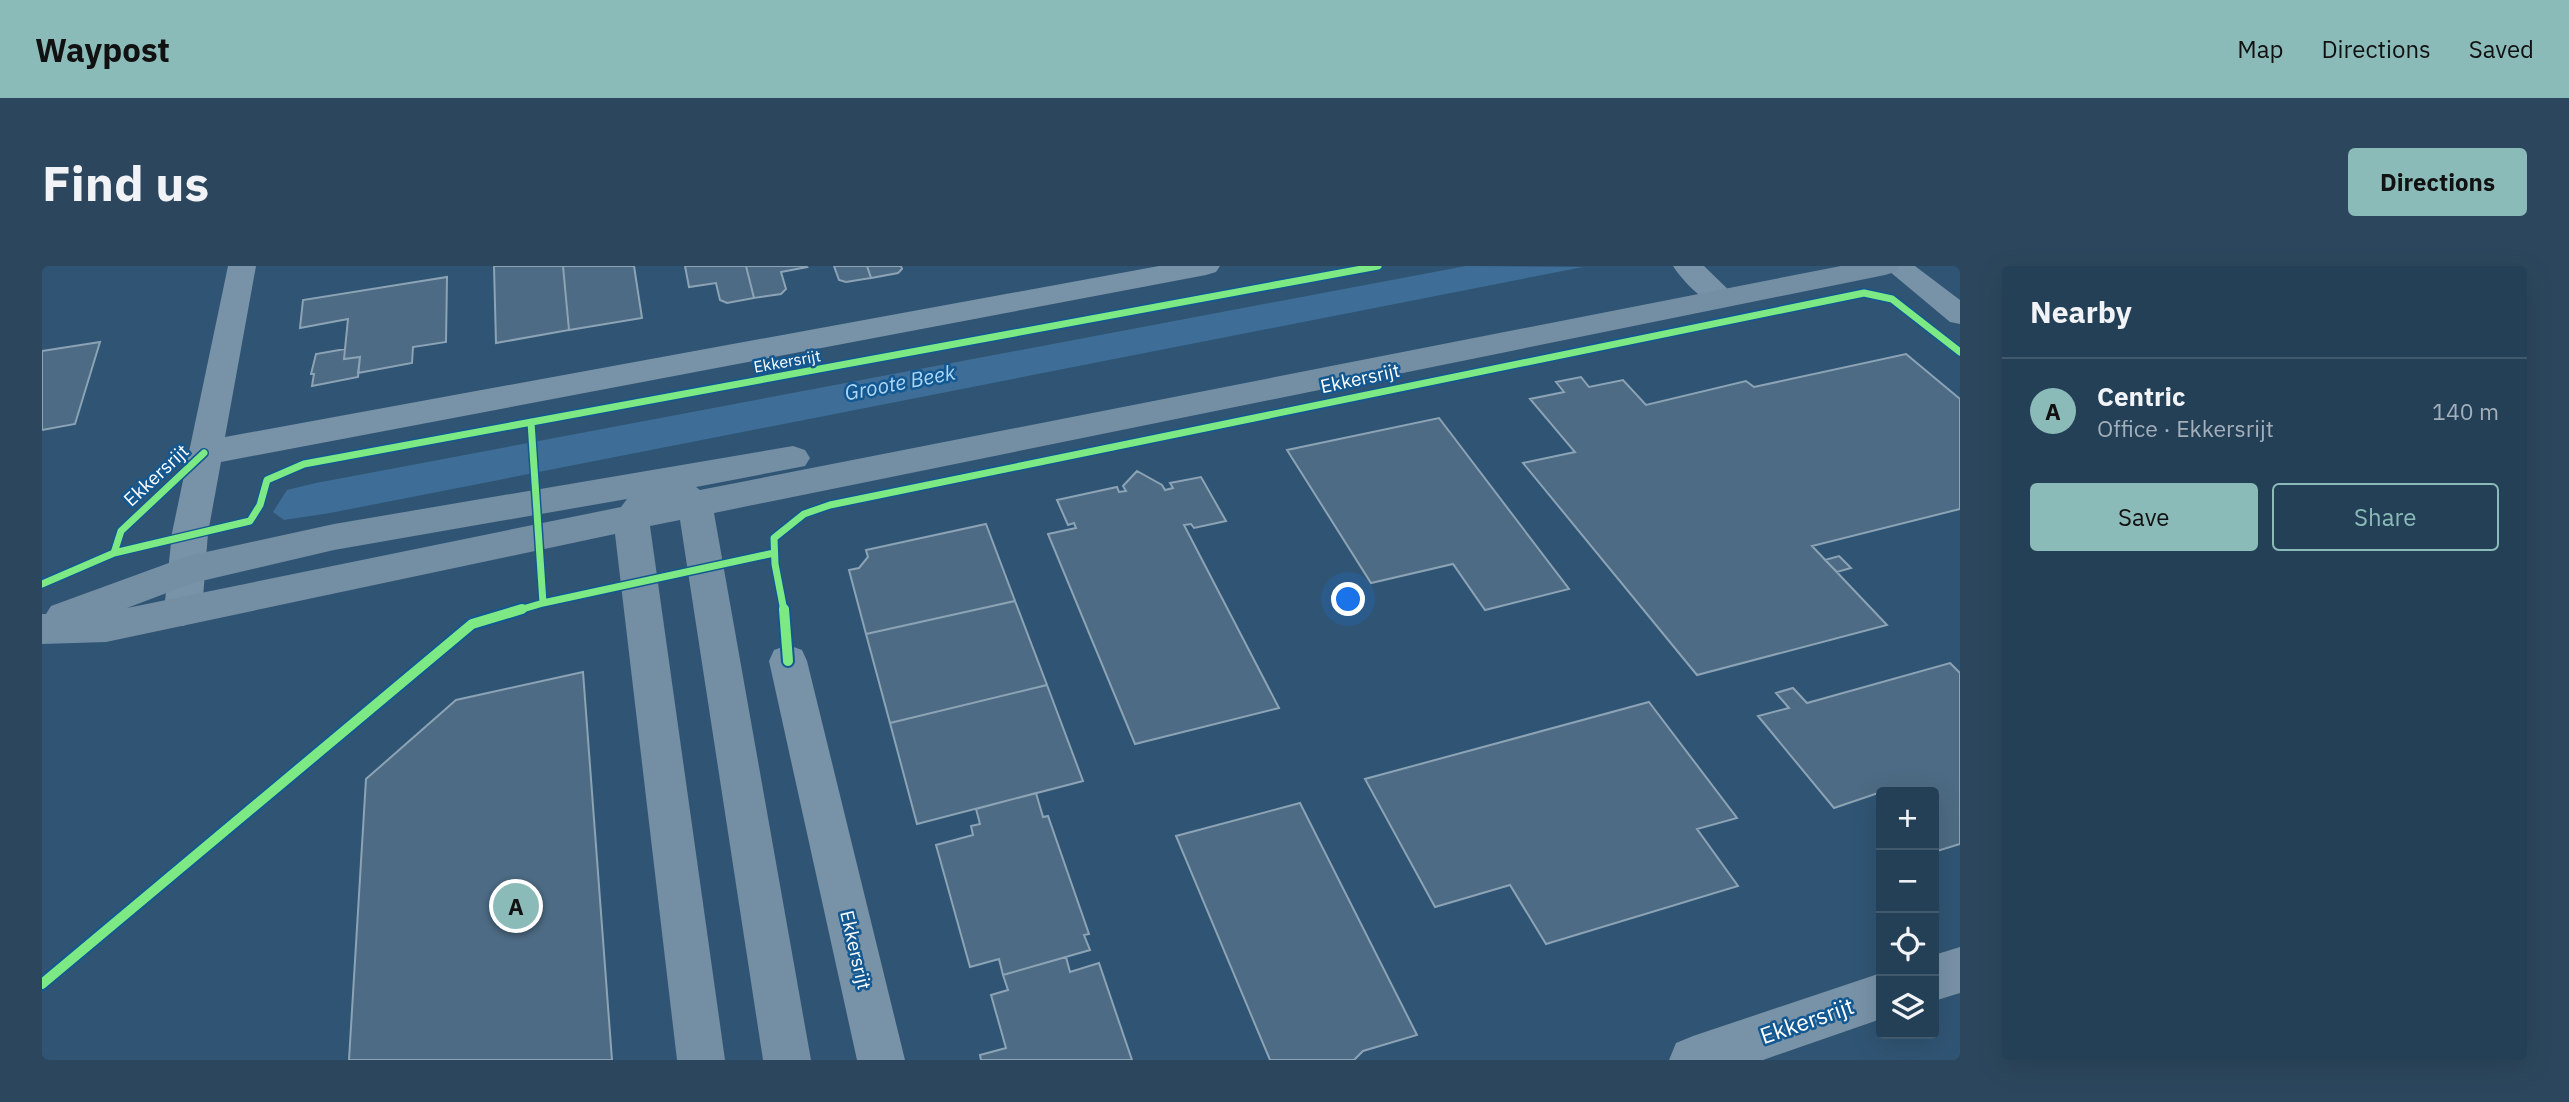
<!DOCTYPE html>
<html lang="en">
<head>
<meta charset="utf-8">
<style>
  :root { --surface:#244057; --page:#2c475d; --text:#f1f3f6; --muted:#a3afba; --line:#41596d; --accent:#8bbbb9 }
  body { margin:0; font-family:"IBM Plex Sans",sans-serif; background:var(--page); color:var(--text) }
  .controls { position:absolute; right:21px; bottom:21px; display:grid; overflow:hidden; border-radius:7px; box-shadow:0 7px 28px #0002 }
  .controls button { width:63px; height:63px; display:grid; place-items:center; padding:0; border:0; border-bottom:2px solid var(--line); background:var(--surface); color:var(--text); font:35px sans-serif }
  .you { position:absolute; left:1307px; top:334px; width:24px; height:24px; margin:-18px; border:5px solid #fff; border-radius:50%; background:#1a73e8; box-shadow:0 0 0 10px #1a73e833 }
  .badge { display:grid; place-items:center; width:46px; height:46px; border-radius:50%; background:var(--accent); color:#111; font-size:23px; font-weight:700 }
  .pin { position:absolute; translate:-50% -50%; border:4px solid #fff; box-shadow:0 2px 7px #0006 }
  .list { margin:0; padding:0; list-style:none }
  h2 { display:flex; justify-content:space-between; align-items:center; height:91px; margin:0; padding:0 28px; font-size:30px }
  h2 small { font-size:23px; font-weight:400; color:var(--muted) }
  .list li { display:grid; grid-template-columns:46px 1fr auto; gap:21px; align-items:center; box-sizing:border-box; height:105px; padding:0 28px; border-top:2px solid var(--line) }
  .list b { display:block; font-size:26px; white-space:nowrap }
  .list p { margin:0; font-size:23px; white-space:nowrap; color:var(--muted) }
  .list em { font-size:23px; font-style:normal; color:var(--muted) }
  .actions { display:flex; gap:14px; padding:21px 28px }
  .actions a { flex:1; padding:16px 0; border:2px solid var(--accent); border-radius:7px; text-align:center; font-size:24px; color:var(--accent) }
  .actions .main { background:var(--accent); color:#111 }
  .icon { flex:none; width:38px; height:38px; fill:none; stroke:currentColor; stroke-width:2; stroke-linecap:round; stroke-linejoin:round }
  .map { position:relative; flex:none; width:1918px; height:794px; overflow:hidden; border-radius:7px }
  header { display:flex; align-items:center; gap:42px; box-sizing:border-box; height:98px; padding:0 35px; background:var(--accent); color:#111 }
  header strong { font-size:33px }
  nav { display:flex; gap:38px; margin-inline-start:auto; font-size:24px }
  .intro { display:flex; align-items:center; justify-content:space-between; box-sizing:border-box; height:168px; padding:0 42px }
  h1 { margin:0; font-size:49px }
  .button { padding:18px 32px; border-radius:7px; background:var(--accent); color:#111; font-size:24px; font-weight:700 }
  main { display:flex; gap:42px; padding:0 42px }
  aside { flex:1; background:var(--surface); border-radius:7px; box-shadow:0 7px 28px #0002 }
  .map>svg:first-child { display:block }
  .water { fill:#3e6e97 }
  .building { fill:#4d6b84; stroke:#8ca3b5; stroke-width:2 }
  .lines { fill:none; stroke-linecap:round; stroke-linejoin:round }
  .minor { fill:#7892a7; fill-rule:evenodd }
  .secondary { fill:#748ea4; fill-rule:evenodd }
  .cycleway-far1-casing { stroke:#135891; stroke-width:10 }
  .cycleway-casing { stroke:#135891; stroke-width:14 }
  .cycleway-far1 { stroke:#7ce984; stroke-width:7 }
  .cycleway { stroke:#7ce984; stroke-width:10 }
  .labels { text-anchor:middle; stroke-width:5; stroke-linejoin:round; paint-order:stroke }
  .far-street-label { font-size:16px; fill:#fff; stroke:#135891 }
  .street-label { font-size:19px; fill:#fff; stroke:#135891 }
  .water-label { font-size:21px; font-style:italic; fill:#acd7f8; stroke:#135891 }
  .near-street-label { font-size:23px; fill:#fff; stroke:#135891 }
</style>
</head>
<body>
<header>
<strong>Waypost</strong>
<nav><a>Map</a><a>Directions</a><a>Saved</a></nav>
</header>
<div class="intro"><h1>Find us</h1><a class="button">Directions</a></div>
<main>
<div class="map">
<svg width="1918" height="794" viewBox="0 0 1918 794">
  <rect width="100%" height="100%" fill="#305574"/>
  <path class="water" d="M 1424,0 L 1541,1 L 288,247 L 242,254 L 231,246 L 245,224 L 274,217 Z"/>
  <path class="building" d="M 452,0 L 521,0 L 527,64 L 454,77 Z
    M 521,0 L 592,0 L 600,52 L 527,64 Z
    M 643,0 L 704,0 L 712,32 L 685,37 L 678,34 L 674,17 L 647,21 Z
    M 704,0 L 764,0 L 765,1 L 739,6 L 744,23 L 739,28 L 712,32 Z
    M 792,0 L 825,0 L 829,12 L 804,16 L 797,14 Z
    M 825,0 L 859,0 L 860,3 L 856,7 L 829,12 Z
    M 405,11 L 404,76 L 371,81 L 370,97 L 316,107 L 318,91 L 302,93 L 306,53 L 258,62 L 261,34 Z
    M 58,76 L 33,158 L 0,164 L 0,85 Z
    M 303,83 L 302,93 L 318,91 L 316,111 L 270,120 L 272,108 L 269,108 L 274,88 Z
    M 1864,88 L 1918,133 L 1918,243 L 1770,280 L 1845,359 L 1655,409 L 1481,197 L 1533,186 L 1488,133 L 1522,126 L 1514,116 L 1539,111 L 1547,121 L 1581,114 L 1604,139 L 1704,115 L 1712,121 Z
    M 1397,152 L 1413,173 L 1527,323 L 1443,344 L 1411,298 L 1329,317 L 1245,184 Z
    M 1095,205 L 1120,219 L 1123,224 L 1131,222 L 1128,217 L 1159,211 L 1184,255 L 1152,262 L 1149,258 L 1142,259 L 1237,442 L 1093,478 L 1006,268 L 1034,262 L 1032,257 L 1026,259 L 1015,234 L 1075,221 L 1077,226 L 1084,225 L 1081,220 Z
    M 944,258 L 973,335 L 824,368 L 807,304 L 817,302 L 826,291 L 824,284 Z
    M 1797,290 L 1809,302 L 1795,306 L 1783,294 Z
    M 973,335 L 1005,419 L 848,457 L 824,368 Z
    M 1908,397 L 1918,407 L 1918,578 L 1892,586 L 1892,526 L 1839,526 L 1792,542 L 1716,450 L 1747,442 L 1734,427 L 1751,422 L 1765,437 Z
    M 541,406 L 570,794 L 307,794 L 324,513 L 414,434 Z
    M 1005,419 L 1041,515 L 875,558 L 848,457 Z
    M 1607,436 L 1695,552 L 1655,563 L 1696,620 L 1504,678 L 1468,619 L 1393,641 L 1323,513 Z
    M 994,527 L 1001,551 L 1006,550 L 1047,668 L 1042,669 L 1048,684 L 961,709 L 957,693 L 928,701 L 894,579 L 931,569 L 929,560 L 938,558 L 934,543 Z
    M 1258,537 L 1375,769 L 1321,785 L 1312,794 L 1228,794 L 1134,570 Z
    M 1024,691 L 1028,706 L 1057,697 L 1090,794 L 939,794 L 938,789 L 964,782 L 949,729 L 966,724 L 961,709 Z"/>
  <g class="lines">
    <path class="minor" d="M 186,0 L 214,0 L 183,171 L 1117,0 L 1178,0 L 1174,6 L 1164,9 L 179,196 L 166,267 L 160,345 L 154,355 L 141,360 L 128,355 L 122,345 L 130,267 Z
      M 1631,0 L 1662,0 L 1696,33 L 1691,39 C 1668,45 1643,18 1631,0 Z
      M 1841,0 L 1873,0 L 1918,34 L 1918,58 L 1908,56 Z
      M 746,379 L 760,384 L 765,395 L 863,794 L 815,794 L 727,395 L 732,384 Z
      M 1918,681 L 1918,727 L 1892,735 L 1892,689 Z
      M 1839,707 L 1839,753 L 1721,794 L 1627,794 L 1634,777 L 1651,770 Z"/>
    <path class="secondary" d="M 1799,0 L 1857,0 L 1853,6 L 1843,9 L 672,247 L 769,794 L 721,794 L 638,254 L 608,260 L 683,794 L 635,794 L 573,268 L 64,376 L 0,378 L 0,348 L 4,348 L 9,340 L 146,290 L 292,258 L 751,180 L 763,184 L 768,192 L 763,200 L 654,221 L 658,224 ZM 585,233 L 579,241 L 85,342 L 151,317 L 292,284 Z"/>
    <g class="cycleway-far1-casing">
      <path id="cycleway-far1" d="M 72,287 L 79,265 L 162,187
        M 0,318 L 72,287 L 208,255 L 218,239 L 225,214 L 262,198 L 1336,0
        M 501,337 L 732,287
        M 474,345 L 501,337 L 489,156
        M 742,345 L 733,298 L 732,272 L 762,248 L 788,239 L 1822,27 L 1850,33 L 1918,86"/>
    </g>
    <g class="cycleway-casing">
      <path id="cycleway" d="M 742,343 L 746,395
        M 0,718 L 430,358 L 480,343"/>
    </g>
    <use href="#cycleway-far1" class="cycleway-far1"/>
    <use href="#cycleway" class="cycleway"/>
  </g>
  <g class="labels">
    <g class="far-street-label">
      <text transform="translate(745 95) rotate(-10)" y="6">Ekkersrijt</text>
    </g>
    <g class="street-label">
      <text transform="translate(1318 112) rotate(-12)" y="7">Ekkersrijt</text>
      <text transform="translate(114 209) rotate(-43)" y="7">Ekkersrijt</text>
      <text transform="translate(814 684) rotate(77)" y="7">Ekkersrijt</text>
    </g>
    <g class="water-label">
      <text transform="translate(858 117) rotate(-11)" y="7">Groote Beek</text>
    </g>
    <g class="near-street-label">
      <text transform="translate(1765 755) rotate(-19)" y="8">Ekkersrijt</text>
    </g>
  </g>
</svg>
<div class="controls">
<button>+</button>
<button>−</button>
<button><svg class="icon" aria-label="locate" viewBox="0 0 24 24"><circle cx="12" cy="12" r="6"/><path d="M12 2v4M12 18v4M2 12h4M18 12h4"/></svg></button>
<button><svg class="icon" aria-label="layers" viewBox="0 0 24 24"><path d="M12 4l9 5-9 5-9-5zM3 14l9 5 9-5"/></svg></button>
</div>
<div class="you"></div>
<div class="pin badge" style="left:474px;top:640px">A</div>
</div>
<aside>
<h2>Nearby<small></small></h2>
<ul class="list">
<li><span class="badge">A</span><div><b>Centric</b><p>Office · Ekkersrijt</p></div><em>140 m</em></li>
</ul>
<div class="actions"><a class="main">Save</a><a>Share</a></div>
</aside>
</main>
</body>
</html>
